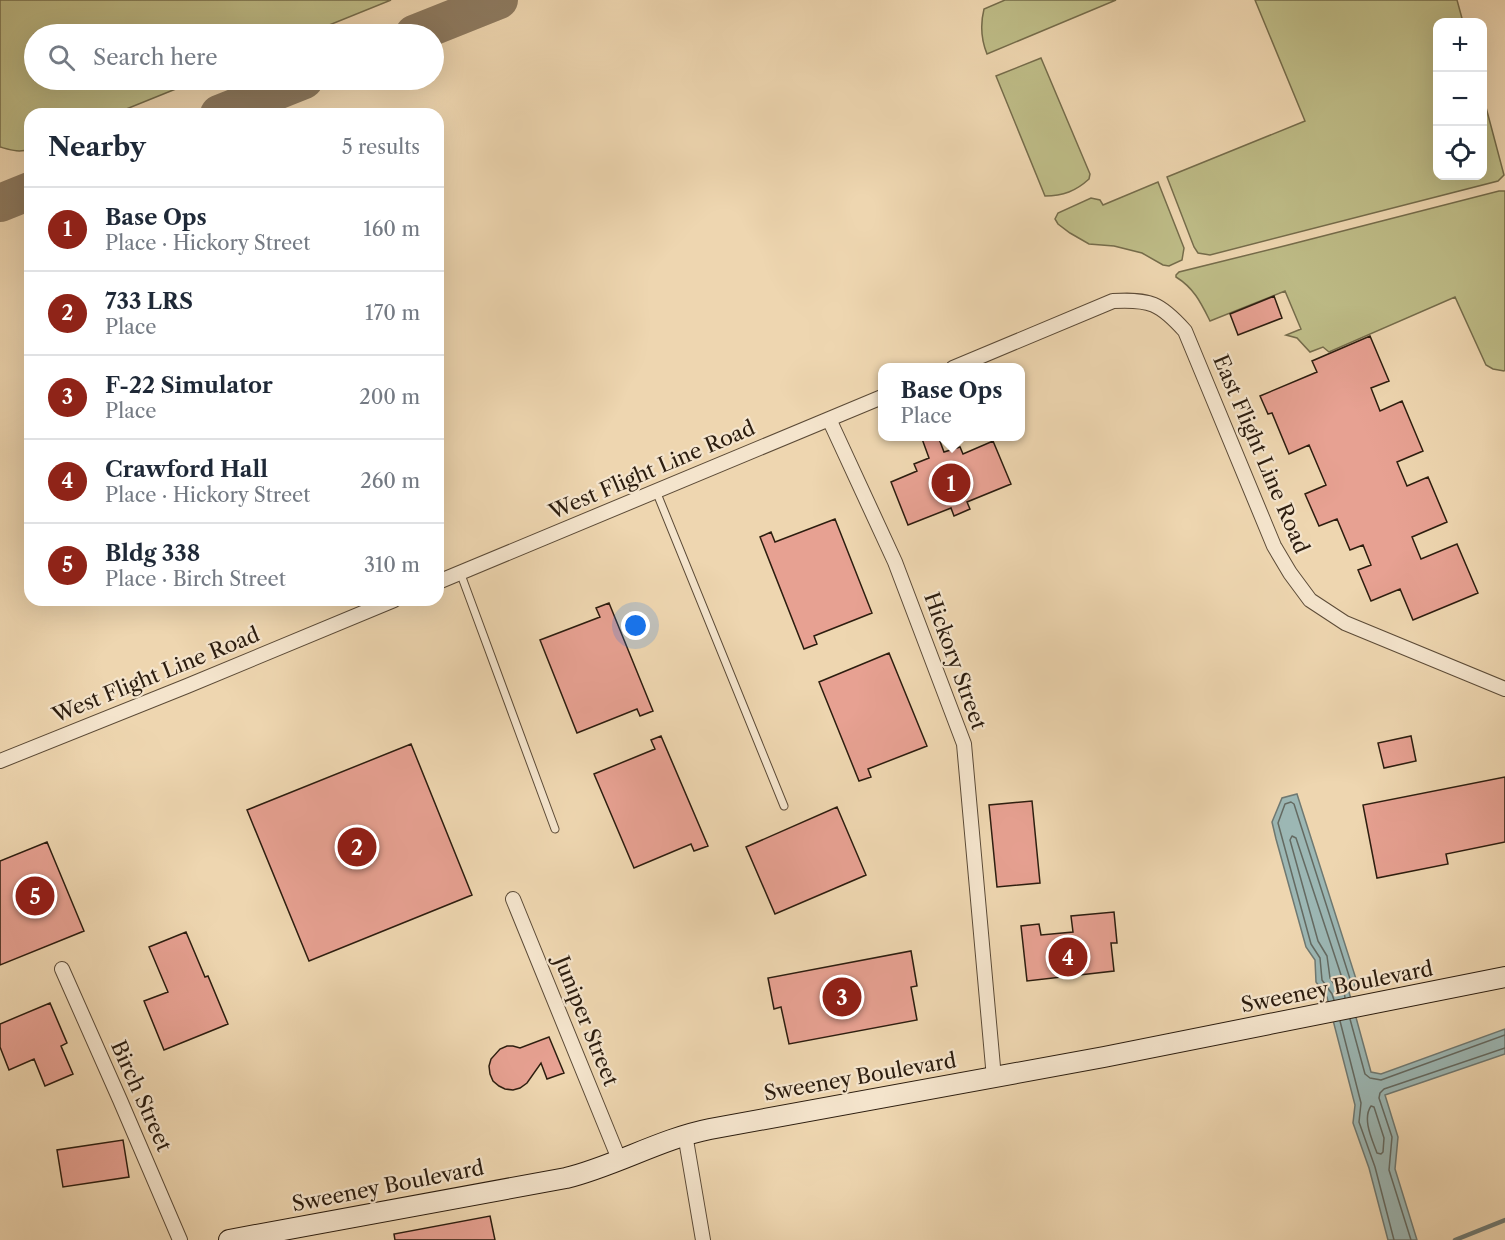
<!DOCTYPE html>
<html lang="en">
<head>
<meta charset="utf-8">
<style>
  :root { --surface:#fff; --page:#f6f6f7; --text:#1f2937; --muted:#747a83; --line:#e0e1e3; --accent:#8f2418 }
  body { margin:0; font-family:"Libre Caslon Text",serif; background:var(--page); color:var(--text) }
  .controls { position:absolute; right:18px; top:18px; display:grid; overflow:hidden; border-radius:12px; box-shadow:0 6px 24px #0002 }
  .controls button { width:54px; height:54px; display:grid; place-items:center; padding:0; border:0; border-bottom:2px solid var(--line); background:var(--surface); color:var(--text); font:30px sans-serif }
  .you { position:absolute; left:636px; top:626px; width:21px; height:21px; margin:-15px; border:4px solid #fff; border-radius:50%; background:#1a73e8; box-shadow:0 0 0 9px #1a73e833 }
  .badge { display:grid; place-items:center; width:39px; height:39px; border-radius:50%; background:var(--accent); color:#fff; font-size:20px; font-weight:700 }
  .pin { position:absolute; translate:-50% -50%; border:3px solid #fff; box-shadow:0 2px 6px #0006 }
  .popup { position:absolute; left:878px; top:363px; width:147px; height:78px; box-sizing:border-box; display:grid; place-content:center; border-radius:12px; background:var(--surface); filter:drop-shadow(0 2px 4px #0005); font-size:20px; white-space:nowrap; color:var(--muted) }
  .popup b { font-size:22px; color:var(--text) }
  .popup::after { content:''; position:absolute; left:50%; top:100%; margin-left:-12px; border:12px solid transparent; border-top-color:var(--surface) }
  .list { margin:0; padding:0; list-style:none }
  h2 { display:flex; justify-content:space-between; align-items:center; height:78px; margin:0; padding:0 24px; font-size:26px }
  h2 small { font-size:20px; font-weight:400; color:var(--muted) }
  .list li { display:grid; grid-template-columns:39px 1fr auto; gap:18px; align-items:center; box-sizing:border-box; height:84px; padding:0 24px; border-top:2px solid var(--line) }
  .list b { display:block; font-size:22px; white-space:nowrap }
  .list p { margin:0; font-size:20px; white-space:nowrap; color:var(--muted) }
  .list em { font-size:20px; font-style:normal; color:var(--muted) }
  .icon { flex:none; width:33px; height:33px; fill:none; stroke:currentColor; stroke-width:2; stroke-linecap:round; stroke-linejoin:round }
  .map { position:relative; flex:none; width:1505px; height:1240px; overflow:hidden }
  .search { position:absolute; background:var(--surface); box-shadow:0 6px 24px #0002; left:24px; top:24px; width:420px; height:66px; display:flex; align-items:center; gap:15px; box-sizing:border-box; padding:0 21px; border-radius:33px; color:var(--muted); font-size:22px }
  .panel { position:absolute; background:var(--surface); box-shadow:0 6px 24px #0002; left:24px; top:108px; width:420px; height:498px; border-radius:18px }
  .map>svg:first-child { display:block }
  .green { fill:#bebc87; stroke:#756c4b; stroke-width:1.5 }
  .water { fill:#9cb7b4; stroke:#6f7972; stroke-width:1.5 }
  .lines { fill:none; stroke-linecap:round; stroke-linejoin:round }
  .shore { stroke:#646a62; stroke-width:1.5 }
  .stream { stroke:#6f7972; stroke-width:4.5 }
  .taxiway { stroke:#8d7a60; stroke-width:38 }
  .building { fill:#e7a192; stroke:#2c1d0f; stroke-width:1.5 }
  .lane-casing { stroke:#5c4b37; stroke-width:9 }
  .street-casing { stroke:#5c4b37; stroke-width:16 }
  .secondary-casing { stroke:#2c1d0f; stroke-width:22 }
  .lane { stroke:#f4e4cc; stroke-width:7 }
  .street { stroke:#f4e4cc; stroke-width:14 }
  .secondary { stroke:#f4e4cc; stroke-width:20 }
  .labels { text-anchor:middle; stroke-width:4.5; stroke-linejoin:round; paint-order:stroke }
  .street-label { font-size:21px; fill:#2c1d0f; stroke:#f4e4cc }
</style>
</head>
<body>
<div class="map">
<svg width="1505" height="1240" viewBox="0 0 1505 1240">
  <rect width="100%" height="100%" fill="#eed6b0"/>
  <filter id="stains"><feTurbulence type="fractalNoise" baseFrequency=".00333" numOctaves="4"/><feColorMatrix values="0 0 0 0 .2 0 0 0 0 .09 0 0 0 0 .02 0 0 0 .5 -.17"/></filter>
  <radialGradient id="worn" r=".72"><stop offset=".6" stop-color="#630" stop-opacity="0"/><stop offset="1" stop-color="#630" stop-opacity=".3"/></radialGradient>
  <path class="green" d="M 0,0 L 391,0 L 307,34 L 34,34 L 34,80 L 198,80 L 114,114 L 30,114 L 30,149 C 19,153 11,150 0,147 Z
    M 1005,0 L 1116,0 L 987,54 C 981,39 980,25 984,9 Z
    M 1255,0 L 1457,0 L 1463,22 L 1438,22 L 1438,176 L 1482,176 L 1483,96 L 1504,175 L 1498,181 L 1210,255 L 1198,253 L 1194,247 L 1167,177 L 1305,121 Z
    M 1041,58 L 1090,174 L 1089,179 C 1076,191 1063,196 1045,196 L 996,76 Z
    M 1158,182 L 1184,248 L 1182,260 L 1169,266 L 1163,265 L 1142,253 L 1114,246 L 1089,244 L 1070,233 L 1058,224 L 1055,219 L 1058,213 L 1091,198 L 1100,200 L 1103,205 Z
    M 1499,191 L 1505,191 L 1505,370 L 1504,371 L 1493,369 L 1486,365 L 1455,297 L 1329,352 L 1323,347 L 1310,352 L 1297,338 L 1286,335 L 1301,329 L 1285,291 L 1210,321 C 1201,303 1194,288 1176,277 L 1176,275 L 1179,272 L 1288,245 Z"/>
  <path class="water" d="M 1297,794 L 1357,982 L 1349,992 L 1371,1072 L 1381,1074 L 1505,1029 L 1505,1054 L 1385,1095 L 1398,1137 L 1395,1169 L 1417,1240 L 1388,1240 L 1369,1168 L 1353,1123 L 1355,1105 L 1327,997 L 1316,982 L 1315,960 L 1306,947 L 1276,839 L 1272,822 L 1282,798 Z"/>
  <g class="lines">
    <path class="shore" d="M 1292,836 L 1296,838 L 1342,978 L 1342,980 L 1337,985 L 1334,984 L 1330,978 L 1327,956 L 1318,941 L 1290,840 Z
      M 1334,1000 L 1332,994 L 1322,980 L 1320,958 L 1311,944 L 1278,823 L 1285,804 L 1291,802 L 1294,804 L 1350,979 L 1344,990 L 1345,998
      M 1350,1019 L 1365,1074 L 1370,1078 L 1381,1080 L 1505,1035
      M 1340,1021 L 1361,1103 L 1359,1122 L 1375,1167 L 1394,1240
      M 1371,1106 L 1374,1107 L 1384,1138 L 1383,1152 L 1381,1154 L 1377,1153 C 1372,1139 1362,1119 1371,1106 Z
      M 1411,1240 L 1389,1170 L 1392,1137 L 1379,1098 L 1380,1093 L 1384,1089 L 1505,1048"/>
    <path class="stream" d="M 1455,1240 L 1505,1220"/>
    <path class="taxiway" d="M 414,34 L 499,0
      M 219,114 L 304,80
      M 0,203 L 30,191"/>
  </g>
  <path class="building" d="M 1274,296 L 1282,318 L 1238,335 L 1230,314 Z
    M 1370,336 L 1389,381 L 1371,388 L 1380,411 L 1402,401 L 1423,451 L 1397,462 L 1407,486 L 1428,477 L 1447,522 L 1412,537 L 1421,559 L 1457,544 L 1478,593 L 1413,620 L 1400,589 L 1371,601 L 1358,570 L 1371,565 L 1363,545 L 1350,550 L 1337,519 L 1319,526 L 1305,494 L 1326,485 L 1309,445 L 1289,454 L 1272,413 L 1268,414 L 1260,396 L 1317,372 L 1312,361 Z
    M 921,436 L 938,436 L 944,452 L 960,447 L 963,454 L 993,441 L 1011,484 L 967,502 L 970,509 L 954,516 L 951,508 L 908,525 L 891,482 L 917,471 L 914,464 L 929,458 Z
    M 835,519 L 872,613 L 814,636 L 817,644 L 804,649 L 760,537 L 771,532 L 775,542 Z
    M 609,603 L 653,711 L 640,716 L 637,709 L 577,733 L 540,640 L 600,617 L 596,608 Z
    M 889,653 L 927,746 L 868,769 L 871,777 L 859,781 L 819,682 Z
    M 661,736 L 708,846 L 694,851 L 691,844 L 634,868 L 594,774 L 655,749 L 651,740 Z
    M 1411,736 L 1416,761 L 1384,768 L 1378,743 Z
    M 411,744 L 472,895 L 309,961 L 247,810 Z
    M 1505,777 L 1505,842 L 1446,854 L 1448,864 L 1377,878 L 1363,805 Z
    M 1032,801 L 1040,883 L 997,887 L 989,805 Z
    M 837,807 L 866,875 L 775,914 L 746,847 Z
    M 47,842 L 84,931 L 0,965 L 0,861 Z
    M 1114,912 L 1117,943 L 1111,943 L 1114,971 L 1027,981 L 1021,926 L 1039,924 L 1041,935 L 1073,932 L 1071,916 Z
    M 186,932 L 205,977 L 208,976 L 228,1024 L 164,1050 L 144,1001 L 168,992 L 149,947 Z
    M 911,951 L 917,986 L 911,987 L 917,1020 L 789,1044 L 781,1007 L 774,1009 L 768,978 Z
    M 50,1003 L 67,1043 L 61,1046 L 73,1074 L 45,1086 L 34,1059 L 9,1070 L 0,1047 L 0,1024 Z
    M 549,1037 L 564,1073 L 547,1079 L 541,1063 L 527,1083 L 520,1088 L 513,1090 L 505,1089 L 499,1086 L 493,1081 L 490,1074 L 489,1066 L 491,1059 L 500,1049 L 507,1046 L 513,1046 L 520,1048 Z
    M 123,1140 L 129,1177 L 63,1187 L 57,1150 Z
    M 490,1216 L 495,1240 L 395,1240 L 394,1234 Z"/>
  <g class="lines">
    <g class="lane-casing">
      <path id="lane" d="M 656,491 L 784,806
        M 460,572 L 555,829"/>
    </g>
    <g class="street-casing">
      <path id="street" d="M 953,368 L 1113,301 C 1150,299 1160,303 1185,331 L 1274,546 L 1290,573 L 1310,600 L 1345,623 L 1505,689
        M 829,419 L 895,562 L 964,744 L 994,1078
        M 438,582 L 882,397
        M 0,761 L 187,686 L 394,600
        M 513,899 L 619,1159
        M 62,969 L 120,1100 L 180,1240
        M 685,1134 L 703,1240"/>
    </g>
    <g class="secondary-casing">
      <path id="secondary" d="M 229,1240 L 566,1178 C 615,1166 660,1139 710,1129 L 1104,1057 L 1505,977"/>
    </g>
    <use href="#lane" class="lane"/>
    <use href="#street" class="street"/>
    <use href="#secondary" class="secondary"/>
  </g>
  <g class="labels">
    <g class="street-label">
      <text transform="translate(1261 454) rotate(67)" y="7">East Flight Line Road</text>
      <text transform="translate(652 470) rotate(-23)" y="7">West Flight Line Road</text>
      <text transform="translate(955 661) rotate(70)" y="7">Hickory Street</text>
      <text transform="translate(156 675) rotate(-22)" y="7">West Flight Line Road</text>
      <text transform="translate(1337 987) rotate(-11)" y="7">Sweeney Boulevard</text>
      <text transform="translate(586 1021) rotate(68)" y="7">Juniper Street</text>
      <text transform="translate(860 1077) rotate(-10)" y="7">Sweeney Boulevard</text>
      <text transform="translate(141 1096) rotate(66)" y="7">Birch Street</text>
      <text transform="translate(388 1186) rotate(-11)" y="7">Sweeney Boulevard</text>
    </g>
  </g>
  <rect width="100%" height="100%" filter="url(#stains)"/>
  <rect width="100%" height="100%" fill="url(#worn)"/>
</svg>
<div class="controls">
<button>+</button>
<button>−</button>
<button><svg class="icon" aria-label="locate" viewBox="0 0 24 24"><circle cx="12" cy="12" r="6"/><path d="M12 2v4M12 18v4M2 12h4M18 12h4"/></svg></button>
</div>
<div class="you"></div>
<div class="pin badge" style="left:951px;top:483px">1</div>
<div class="popup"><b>Base Ops</b>Place</div>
<div class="pin badge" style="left:357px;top:847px">2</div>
<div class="pin badge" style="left:842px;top:997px">3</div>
<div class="pin badge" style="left:1068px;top:957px">4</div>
<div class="pin badge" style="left:35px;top:896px">5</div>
<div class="search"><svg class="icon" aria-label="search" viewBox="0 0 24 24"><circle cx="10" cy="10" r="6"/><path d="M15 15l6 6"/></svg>Search here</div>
<section class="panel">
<h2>Nearby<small>5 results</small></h2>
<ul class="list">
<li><span class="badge">1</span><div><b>Base Ops</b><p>Place · Hickory Street</p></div><em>160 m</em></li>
<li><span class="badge">2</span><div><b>733 LRS</b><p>Place</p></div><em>170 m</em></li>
<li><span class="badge">3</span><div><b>F-22 Simulator</b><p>Place</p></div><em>200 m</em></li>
<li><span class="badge">4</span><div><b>Crawford Hall</b><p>Place · Hickory Street</p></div><em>260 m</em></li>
<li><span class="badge">5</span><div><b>Bldg 338</b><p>Place · Birch Street</p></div><em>310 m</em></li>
</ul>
</section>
</div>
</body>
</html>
